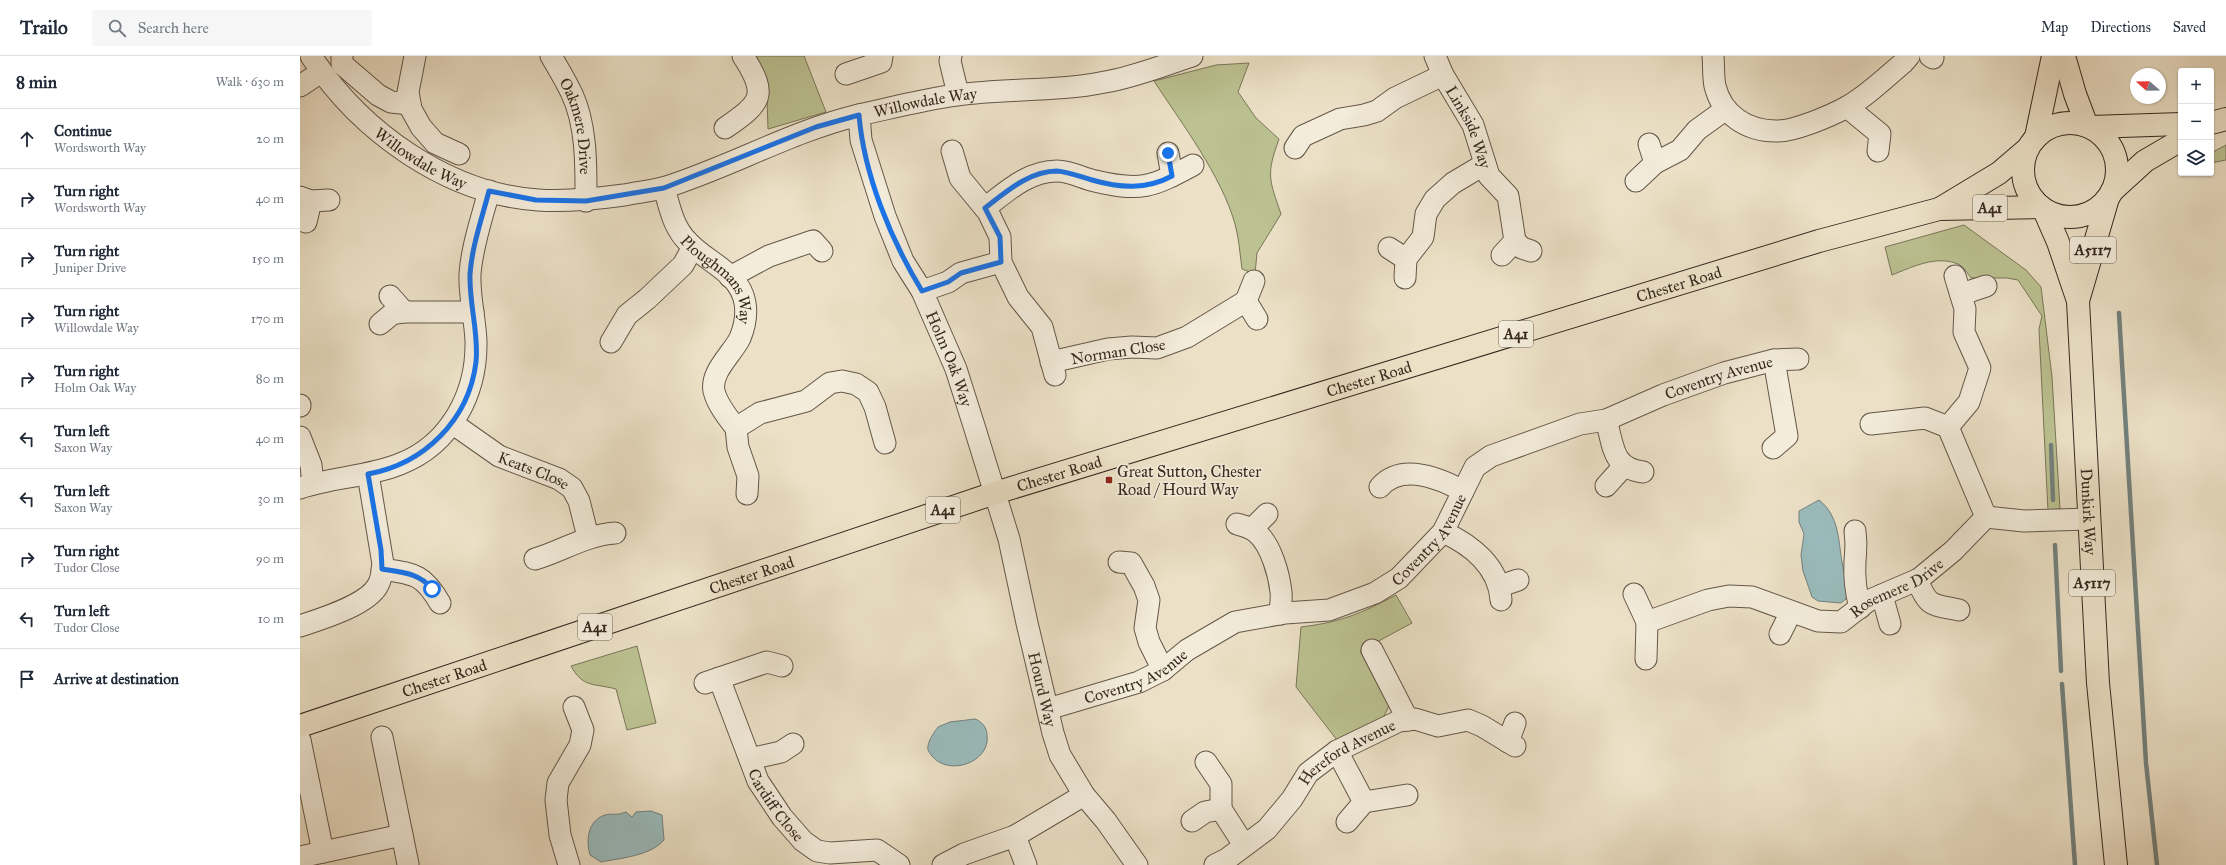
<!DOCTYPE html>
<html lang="en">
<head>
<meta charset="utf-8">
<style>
  :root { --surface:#fff; --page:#f6f6f7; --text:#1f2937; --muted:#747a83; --line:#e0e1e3 }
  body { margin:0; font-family:"IM FELL Great Primer",serif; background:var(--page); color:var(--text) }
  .controls { position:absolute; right:12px; top:12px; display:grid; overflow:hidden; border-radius:4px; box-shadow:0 1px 3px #0004 }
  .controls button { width:36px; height:36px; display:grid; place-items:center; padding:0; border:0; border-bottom:1px solid var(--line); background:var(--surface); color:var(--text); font:20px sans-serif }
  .compass { position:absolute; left:1830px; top:12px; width:36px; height:36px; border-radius:50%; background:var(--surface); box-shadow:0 1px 3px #0004; rotate:290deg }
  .stop { position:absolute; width:12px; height:12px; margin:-9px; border:3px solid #1a73e8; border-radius:50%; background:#fff }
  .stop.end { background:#1a73e8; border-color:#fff; box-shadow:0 1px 4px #0008 }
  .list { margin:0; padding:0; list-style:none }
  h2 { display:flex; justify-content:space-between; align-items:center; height:52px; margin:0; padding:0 16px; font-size:17px }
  h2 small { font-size:13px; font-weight:400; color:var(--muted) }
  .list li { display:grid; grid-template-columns:26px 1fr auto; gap:12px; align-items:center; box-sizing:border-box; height:60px; padding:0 16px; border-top:1px solid var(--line) }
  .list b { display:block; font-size:15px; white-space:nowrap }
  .list p { margin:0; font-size:13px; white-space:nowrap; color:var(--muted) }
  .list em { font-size:13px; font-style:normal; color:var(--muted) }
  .icon { flex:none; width:22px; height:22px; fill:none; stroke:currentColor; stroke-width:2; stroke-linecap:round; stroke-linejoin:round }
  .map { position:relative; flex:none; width:1926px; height:809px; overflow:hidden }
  header { display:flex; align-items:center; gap:24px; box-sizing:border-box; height:56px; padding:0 20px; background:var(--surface); border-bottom:1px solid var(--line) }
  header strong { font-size:19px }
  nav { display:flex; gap:22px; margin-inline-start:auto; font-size:14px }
  .search { width:280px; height:36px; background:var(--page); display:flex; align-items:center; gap:10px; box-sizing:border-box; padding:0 14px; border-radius:4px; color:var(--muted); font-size:15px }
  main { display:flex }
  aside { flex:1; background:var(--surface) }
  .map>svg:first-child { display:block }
  .green { fill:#bcc292; stroke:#797658 }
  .water { fill:#9abcbd; stroke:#72817e }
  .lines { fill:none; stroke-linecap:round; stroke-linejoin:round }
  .stream { stroke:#72817e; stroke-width:4.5 }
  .minor-casing { stroke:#645749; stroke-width:23 }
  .major-casing { stroke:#36291f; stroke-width:24 }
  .highway-casing { stroke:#36291f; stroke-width:24 }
  .minor { stroke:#f3ecdb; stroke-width:21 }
  .major { stroke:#ece1c7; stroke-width:22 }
  .highway { stroke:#ece1c7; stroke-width:22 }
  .route { stroke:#1a73e8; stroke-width:5 }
  .poi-dot { fill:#8f2418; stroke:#f3ecdb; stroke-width:1.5 }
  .labels { text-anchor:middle; stroke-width:3.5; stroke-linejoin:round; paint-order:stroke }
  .shield { fill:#f3ecdb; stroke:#6f6457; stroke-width:1 }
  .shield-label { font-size:15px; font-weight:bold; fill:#36291f }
  .street-label { font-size:16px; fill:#36291f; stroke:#f3ecdb }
  .poi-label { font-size:16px; fill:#36291f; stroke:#f3ecdb; text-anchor:start }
</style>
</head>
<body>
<header>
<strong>Trailo</strong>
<div class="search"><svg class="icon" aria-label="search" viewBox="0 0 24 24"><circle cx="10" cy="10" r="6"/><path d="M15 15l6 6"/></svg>Search here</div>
<nav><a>Map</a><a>Directions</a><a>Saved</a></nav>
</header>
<main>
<aside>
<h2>8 min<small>Walk · 630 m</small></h2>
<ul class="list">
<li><svg class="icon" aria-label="ahead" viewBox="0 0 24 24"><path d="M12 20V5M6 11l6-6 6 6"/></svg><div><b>Continue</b><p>Wordsworth Way</p></div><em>20 m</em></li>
<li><svg class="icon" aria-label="right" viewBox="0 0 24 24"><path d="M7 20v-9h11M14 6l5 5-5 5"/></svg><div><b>Turn right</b><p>Wordsworth Way</p></div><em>40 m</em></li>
<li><svg class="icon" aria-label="right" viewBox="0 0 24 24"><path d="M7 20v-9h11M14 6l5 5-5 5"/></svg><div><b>Turn right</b><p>Juniper Drive</p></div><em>150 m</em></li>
<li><svg class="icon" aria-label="right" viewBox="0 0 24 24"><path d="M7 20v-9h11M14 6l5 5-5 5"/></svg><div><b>Turn right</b><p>Willowdale Way</p></div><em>170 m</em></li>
<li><svg class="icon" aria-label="right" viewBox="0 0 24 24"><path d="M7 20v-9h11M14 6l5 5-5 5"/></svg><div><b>Turn right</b><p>Holm Oak Way</p></div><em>80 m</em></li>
<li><svg class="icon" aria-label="left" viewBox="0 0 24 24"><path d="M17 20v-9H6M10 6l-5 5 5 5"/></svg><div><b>Turn left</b><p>Saxon Way</p></div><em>40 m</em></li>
<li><svg class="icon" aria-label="left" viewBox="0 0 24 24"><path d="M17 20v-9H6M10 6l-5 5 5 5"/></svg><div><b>Turn left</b><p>Saxon Way</p></div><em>30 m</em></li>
<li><svg class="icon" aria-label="right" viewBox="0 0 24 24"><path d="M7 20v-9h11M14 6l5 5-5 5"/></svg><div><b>Turn right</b><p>Tudor Close</p></div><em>90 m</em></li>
<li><svg class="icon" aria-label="left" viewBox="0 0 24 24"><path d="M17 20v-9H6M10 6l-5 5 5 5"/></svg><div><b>Turn left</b><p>Tudor Close</p></div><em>10 m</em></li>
<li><svg class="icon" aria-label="arrive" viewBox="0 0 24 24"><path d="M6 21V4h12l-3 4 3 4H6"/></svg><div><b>Arrive at destination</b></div></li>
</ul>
</aside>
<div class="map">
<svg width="1926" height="809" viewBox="0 0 1926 809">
  <rect width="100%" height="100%" fill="#ece1c7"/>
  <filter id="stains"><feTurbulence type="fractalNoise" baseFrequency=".005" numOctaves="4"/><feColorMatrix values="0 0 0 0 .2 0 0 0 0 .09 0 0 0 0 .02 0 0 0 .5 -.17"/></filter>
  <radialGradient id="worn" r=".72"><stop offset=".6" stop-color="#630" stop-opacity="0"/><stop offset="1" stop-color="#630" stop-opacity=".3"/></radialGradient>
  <path class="green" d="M 447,0 L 504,0 L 526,56 L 468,73 L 467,42 Z
    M 949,7 L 938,36 L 956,62 L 979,83 C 966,119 969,123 981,158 L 957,197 L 955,218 L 942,213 C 940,199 939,182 935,168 C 921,119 882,68 854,25 L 916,9 Z
    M 1926,89 L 1926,104 L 1911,107 L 1911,97 Z
    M 1664,169 L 1726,214 L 1741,231 L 1752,321 L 1760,453 L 1748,455 L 1739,273 L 1742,260 L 1718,224 L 1707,222 L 1671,222 C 1668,218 1663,210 1658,208 C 1636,199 1612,211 1592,219 L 1585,191 Z
    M 1096,539 L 1112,567 L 1060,595 L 1089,650 L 1082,664 L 1037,684 L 996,631 L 1001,571 C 1041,566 1060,558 1096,539 Z
    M 337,590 L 356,667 L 327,674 L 316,633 C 293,627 283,632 271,610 Z"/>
  <path class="water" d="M 1519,444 C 1539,460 1538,482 1542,506 C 1544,519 1549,530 1546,543 L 1541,547 L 1518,545 L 1512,541 L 1503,515 L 1501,499 L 1504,478 L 1499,466 L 1499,455 Z
    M 675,663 C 681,665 687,671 687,679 C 691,706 649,721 632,700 C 630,697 627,695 628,690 C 629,683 634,677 638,671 L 650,666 Z
    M 351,755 L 362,759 L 364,784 C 350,800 321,802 301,806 L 290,799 C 286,785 287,765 305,759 C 312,757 316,760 326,756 L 332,761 L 336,756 Z"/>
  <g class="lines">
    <path class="stream" d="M 1819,257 L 1846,707 L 1857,809
      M 1751,389 L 1753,444
      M 1755,489 L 1761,615
      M 1762,628 L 1775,809"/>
    <g class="minor-casing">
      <g id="minor">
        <path id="s1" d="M 11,0 C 60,75 147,138 238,144 C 267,146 295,143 324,139 C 338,136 353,135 366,131 C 432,110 492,75 559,59 C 591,52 625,43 657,39 C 706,32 756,36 805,26 C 835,21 864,9 892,0"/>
        <path d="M 42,0 L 42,8 L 78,39 L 91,46 L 110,48"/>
        <path d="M 115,0 L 108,36 L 111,53 L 121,71 L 135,87 L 159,98"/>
        <path id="s2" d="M 251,0 C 258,12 266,25 272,38 C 287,70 286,111 286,145"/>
        <path d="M 651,0 L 650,5 L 658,38"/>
        <path id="s3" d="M 1135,0 L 1143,19 L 1173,69 L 1189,120 L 1208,140 L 1215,185 L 1222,192 L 1231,195"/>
        <path d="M 1413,0 C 1414,10 1413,21 1415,30 C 1422,59 1447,75 1476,75 C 1493,76 1530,60 1545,52 C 1566,41 1585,22 1603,7 L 1609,0"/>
        <path d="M 1630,0 L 1633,2"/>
        <path d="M 546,18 L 581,6 L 582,0"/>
        <path d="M 0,30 L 21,16"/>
        <path d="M 1547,51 L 1580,78 L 1578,95"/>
        <path id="s4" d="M 559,59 L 561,84 L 585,160 L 603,205 L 622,235 L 656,313 L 675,373 L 709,483 L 727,567 L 753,677 L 760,699 L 784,739 L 806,765 L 837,809"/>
        <path d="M 425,72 C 461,47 469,40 443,0"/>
        <path d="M 1349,88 L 1355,107"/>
        <path d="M 995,92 L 1003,80 L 1040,63 L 1064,59 L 1077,55 L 1095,42 L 1143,19"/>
        <path d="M 652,95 L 660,122 L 688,156 L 700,181 L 701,206 L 718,241 L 742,271 L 755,319"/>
        <path d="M 868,97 L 872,120"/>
        <path d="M 1336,125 L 1355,107 L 1380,94 L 1397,74 L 1426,53"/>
        <path id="s5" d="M 364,132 C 370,152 373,171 388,186 C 406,206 440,216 445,247 C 447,259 445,270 440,282 C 433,297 410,316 414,335 C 417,348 428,362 436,372"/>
        <path d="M 0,141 L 11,145 L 29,144"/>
        <path d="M 685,152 C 706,136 728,115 757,115 C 770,115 782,122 795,125 C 841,136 852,131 893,109"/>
        <path d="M 6,166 L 11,145"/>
        <path d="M 1089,192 L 1106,203"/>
        <path d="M 1202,199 L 1215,185"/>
        <path d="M 430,221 L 469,200 L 513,185 L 522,195"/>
        <path d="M 1105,222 L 1106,203 L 1123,181 L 1126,158 L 1135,143 L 1153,127 L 1185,108"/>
        <path d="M 622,235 L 648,226 L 661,217 L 701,206"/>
        <path d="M 1662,238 L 1686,230"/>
        <path d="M 90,240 L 104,256"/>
        <path d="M 946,245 L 957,263"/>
        <path d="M 80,268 L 92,258 L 104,256 L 173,256"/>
        <path d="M 311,286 L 327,259 L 347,243 L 383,209 L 393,191"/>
        <path d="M 751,306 L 808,293 L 832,291 L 857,292 L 887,281 L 946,245 L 954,225"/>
        <path d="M 0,350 L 0,349"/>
        <path d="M 1306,364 C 1314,391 1312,412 1343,416"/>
        <path id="s6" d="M 152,367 L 199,400 L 259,423 L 272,432 L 279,445 L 288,481"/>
        <path d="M 1571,368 L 1625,362 L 1648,371 L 1686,461"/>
        <path d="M 1648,371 L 1669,346 L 1680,312 L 1664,276 L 1665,253 L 1655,220"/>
        <path d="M 436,372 L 460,357 L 506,345 L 530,327 L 542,325 L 556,328 L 568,336 L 575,351 L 585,387"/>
        <path d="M 436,372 L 438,391 L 448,420 L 447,438"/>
        <path d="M 0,381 L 11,409 L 13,428"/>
        <path d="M 1473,392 L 1487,380 L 1474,304"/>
        <path d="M 1306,430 L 1324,410"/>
        <path d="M 1080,431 C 1102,406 1139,422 1163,435"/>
        <path d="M 0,432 C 33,421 68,421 100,408 C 151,388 177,337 176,285 C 175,262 169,240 170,218 C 172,190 182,162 189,135"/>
        <path d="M 1686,461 L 1724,465 L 1788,463"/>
        <path d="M 937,468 C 944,470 952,472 957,477 C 971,489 979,518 981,536 C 982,543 980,551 980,558"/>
        <path d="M 952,473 L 967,458"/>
        <path d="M 1555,475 C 1557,489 1556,492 1555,505 C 1554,520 1556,537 1560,552"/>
        <path d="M 1143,476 C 1172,489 1199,511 1201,544"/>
        <path d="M 235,503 C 262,495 286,479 315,477"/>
        <path d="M 819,506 L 831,507 L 844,530 L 849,544 L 845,572 L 849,586 L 863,614"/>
        <path d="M 82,513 C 115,518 123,518 140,547"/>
        <path d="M 1617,524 C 1629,552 1631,548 1659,554"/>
        <path d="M 1200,530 L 1218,524"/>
        <path id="s7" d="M 1334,538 L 1347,566 L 1408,544 L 1429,540 L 1452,541 L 1518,565 L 1541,566 L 1568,545 L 1619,523 L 1653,495 L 1686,461"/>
        <path d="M 1582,539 L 1590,568"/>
        <path d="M 0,570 C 21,563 68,549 78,529 C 82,522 82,515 83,508 L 68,418"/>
        <path d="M 1480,578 L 1491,556"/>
        <path d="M 1072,594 L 1108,664"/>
        <path d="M 1346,603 L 1347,566"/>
        <path id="s8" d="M 419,622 L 458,725 L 482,761 L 503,785 L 517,795 L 530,797 L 577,794 L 599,809"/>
        <path d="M 405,627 L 467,606 L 482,610"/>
        <path id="s9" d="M 748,653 L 839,626 L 863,614 L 887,594 L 935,566 L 985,557 L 1029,554 L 1075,537 L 1099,522 L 1143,476 L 1175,411 L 1191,400 L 1280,368 L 1306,364 L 1363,339 L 1424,317 L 1474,304 L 1498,303"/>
        <path d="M 82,681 L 108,808"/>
        <path d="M 0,684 L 23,796"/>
        <path d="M 1208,686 L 1215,667"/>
        <path d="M 1037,695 L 1064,746 L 1047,766"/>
        <path d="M 450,703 L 481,696 L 493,688"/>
        <path d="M 906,706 L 921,728 L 921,753"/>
        <path d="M 1064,746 L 1107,739"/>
        <path d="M 892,765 L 905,756 L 921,753 L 944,789"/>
        <path d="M 715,780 L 726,809"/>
        <path d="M 0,801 L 102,779"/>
        <path d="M 269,809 L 260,779 L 256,744 L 258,727 L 280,689 L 283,674 L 274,651"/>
        <path d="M 643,809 L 664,798 L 715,780 L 784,739"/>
        <path id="s10" d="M 915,809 L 927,803 L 967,773 L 992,743 L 1008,717 L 1037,695 L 1099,665 L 1115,663 L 1138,670 L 1168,664 L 1182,670 L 1215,690"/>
      </g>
    </g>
    <g class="major-casing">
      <g id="major">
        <path d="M 1764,0 L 1775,38 L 1787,70"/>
        <path d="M 1736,81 L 1753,0"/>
        <path d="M 1641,152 L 1699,117 L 1727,93"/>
        <path id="s11" d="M 0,670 L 695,437 L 1519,185 L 1639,153 L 1741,151"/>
      </g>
    </g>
    <g class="highway-casing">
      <g id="highway">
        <path d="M 1911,67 L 1926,63"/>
        <circle cx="1770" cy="114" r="47"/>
        <path d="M 1791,71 L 1881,68"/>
        <path d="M 1812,135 L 1845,105 L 1881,84"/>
        <path id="s12" d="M 1744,154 L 1758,186 L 1778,245 L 1798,627 L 1816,809"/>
        <path d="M 1778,245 L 1808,142"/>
      </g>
    </g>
    <use href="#minor" class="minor"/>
    <use href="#major" class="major"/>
    <use href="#highway" class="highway"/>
  </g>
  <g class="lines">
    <path class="route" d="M 132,533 C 120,517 101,516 82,513 L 81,494 L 68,418 C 124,408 169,364 176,306 C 179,277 169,248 170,218 C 172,190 182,162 189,135 L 236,144 L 286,145 L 364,132 L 516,71 L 559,59 C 564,119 591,184 622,235 L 648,226 L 661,217 L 701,206 L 700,181 L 685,152 C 706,136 729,115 757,115 C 769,116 781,121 792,124 C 820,132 846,134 872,120 L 868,97"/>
  </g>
  <rect class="poi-dot" x="805" y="420" width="8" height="8" rx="2"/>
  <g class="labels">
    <g class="shield">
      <rect x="1673" y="139" width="34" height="26" rx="3"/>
      <rect x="1770" y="181" width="46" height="26" rx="3"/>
      <rect x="1199" y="265" width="34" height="26" rx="3"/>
      <rect x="626" y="441" width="34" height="26" rx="3"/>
      <rect x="1769" y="514" width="46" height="26" rx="3"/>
      <rect x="278" y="558" width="34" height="26" rx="3"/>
    </g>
    <g class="shield-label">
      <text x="1690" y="157">A41</text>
      <text x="1793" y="199">A5117</text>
      <text x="1216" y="283">A41</text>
      <text x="643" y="459">A41</text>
      <text x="1792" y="532">A5117</text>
      <text x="295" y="576">A41</text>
    </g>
    <g class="street-label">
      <text dy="6" stroke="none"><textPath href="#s1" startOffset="681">Willowdale Way</textPath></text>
      <text dy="6" stroke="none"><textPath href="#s2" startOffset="76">Oakmere Drive</textPath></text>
      <text dy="6" stroke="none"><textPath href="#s3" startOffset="79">Linkside Way</textPath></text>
      <text dy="6" stroke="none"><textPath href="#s1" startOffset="152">Willowdale Way</textPath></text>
      <text dy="6" stroke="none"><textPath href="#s5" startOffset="110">Ploughmans Way</textPath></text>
      <text dy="6" stroke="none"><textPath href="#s11" startOffset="1448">Chester Road</textPath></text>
      <text transform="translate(818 295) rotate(-9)" y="6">Norman Close</text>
      <text dy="6" stroke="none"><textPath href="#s4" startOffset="262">Holm Oak Way</textPath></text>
      <text dy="6" stroke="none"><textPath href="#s9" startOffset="778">Coventry Avenue</textPath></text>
      <text dy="6" stroke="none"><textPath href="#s11" startOffset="1124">Chester Road</textPath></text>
      <text dy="6" stroke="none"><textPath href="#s6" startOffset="95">Keats Close</textPath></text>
      <text dy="6" stroke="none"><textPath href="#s11" startOffset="800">Chester Road</textPath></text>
      <text dy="6" stroke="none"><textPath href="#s12" startOffset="308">Dunkirk Way</textPath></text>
      <text dy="6" stroke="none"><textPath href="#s9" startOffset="430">Coventry Avenue</textPath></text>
      <text dy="6" stroke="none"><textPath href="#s11" startOffset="476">Chester Road</textPath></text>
      <text dy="6" stroke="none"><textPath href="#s7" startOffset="299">Rosemere Drive</textPath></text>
      <text dy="6" stroke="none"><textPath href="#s9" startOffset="94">Coventry Avenue</textPath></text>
      <text dy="6" stroke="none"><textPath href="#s11" startOffset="152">Chester Road</textPath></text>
      <text dy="6" stroke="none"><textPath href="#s4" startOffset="606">Hourd Way</textPath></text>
      <text dy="6" stroke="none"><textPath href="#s10" startOffset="177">Hereford Avenue</textPath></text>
      <text dy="6" stroke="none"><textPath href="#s8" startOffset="140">Cardiff Close</textPath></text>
    </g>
    <g class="poi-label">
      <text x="817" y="421">Great Sutton, Chester<tspan x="817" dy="18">Road / Hourd Way</tspan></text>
    </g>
  </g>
  <rect width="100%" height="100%" filter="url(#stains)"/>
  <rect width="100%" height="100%" fill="url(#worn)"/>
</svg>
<div class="controls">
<button>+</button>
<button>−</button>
<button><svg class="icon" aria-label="layers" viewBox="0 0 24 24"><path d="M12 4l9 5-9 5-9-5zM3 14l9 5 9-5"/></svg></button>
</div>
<svg class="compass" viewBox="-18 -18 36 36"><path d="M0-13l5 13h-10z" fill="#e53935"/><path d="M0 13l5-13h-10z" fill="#747a83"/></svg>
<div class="stop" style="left:132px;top:533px"></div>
<div class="stop end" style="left:868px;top:97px"></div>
</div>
</main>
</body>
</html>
